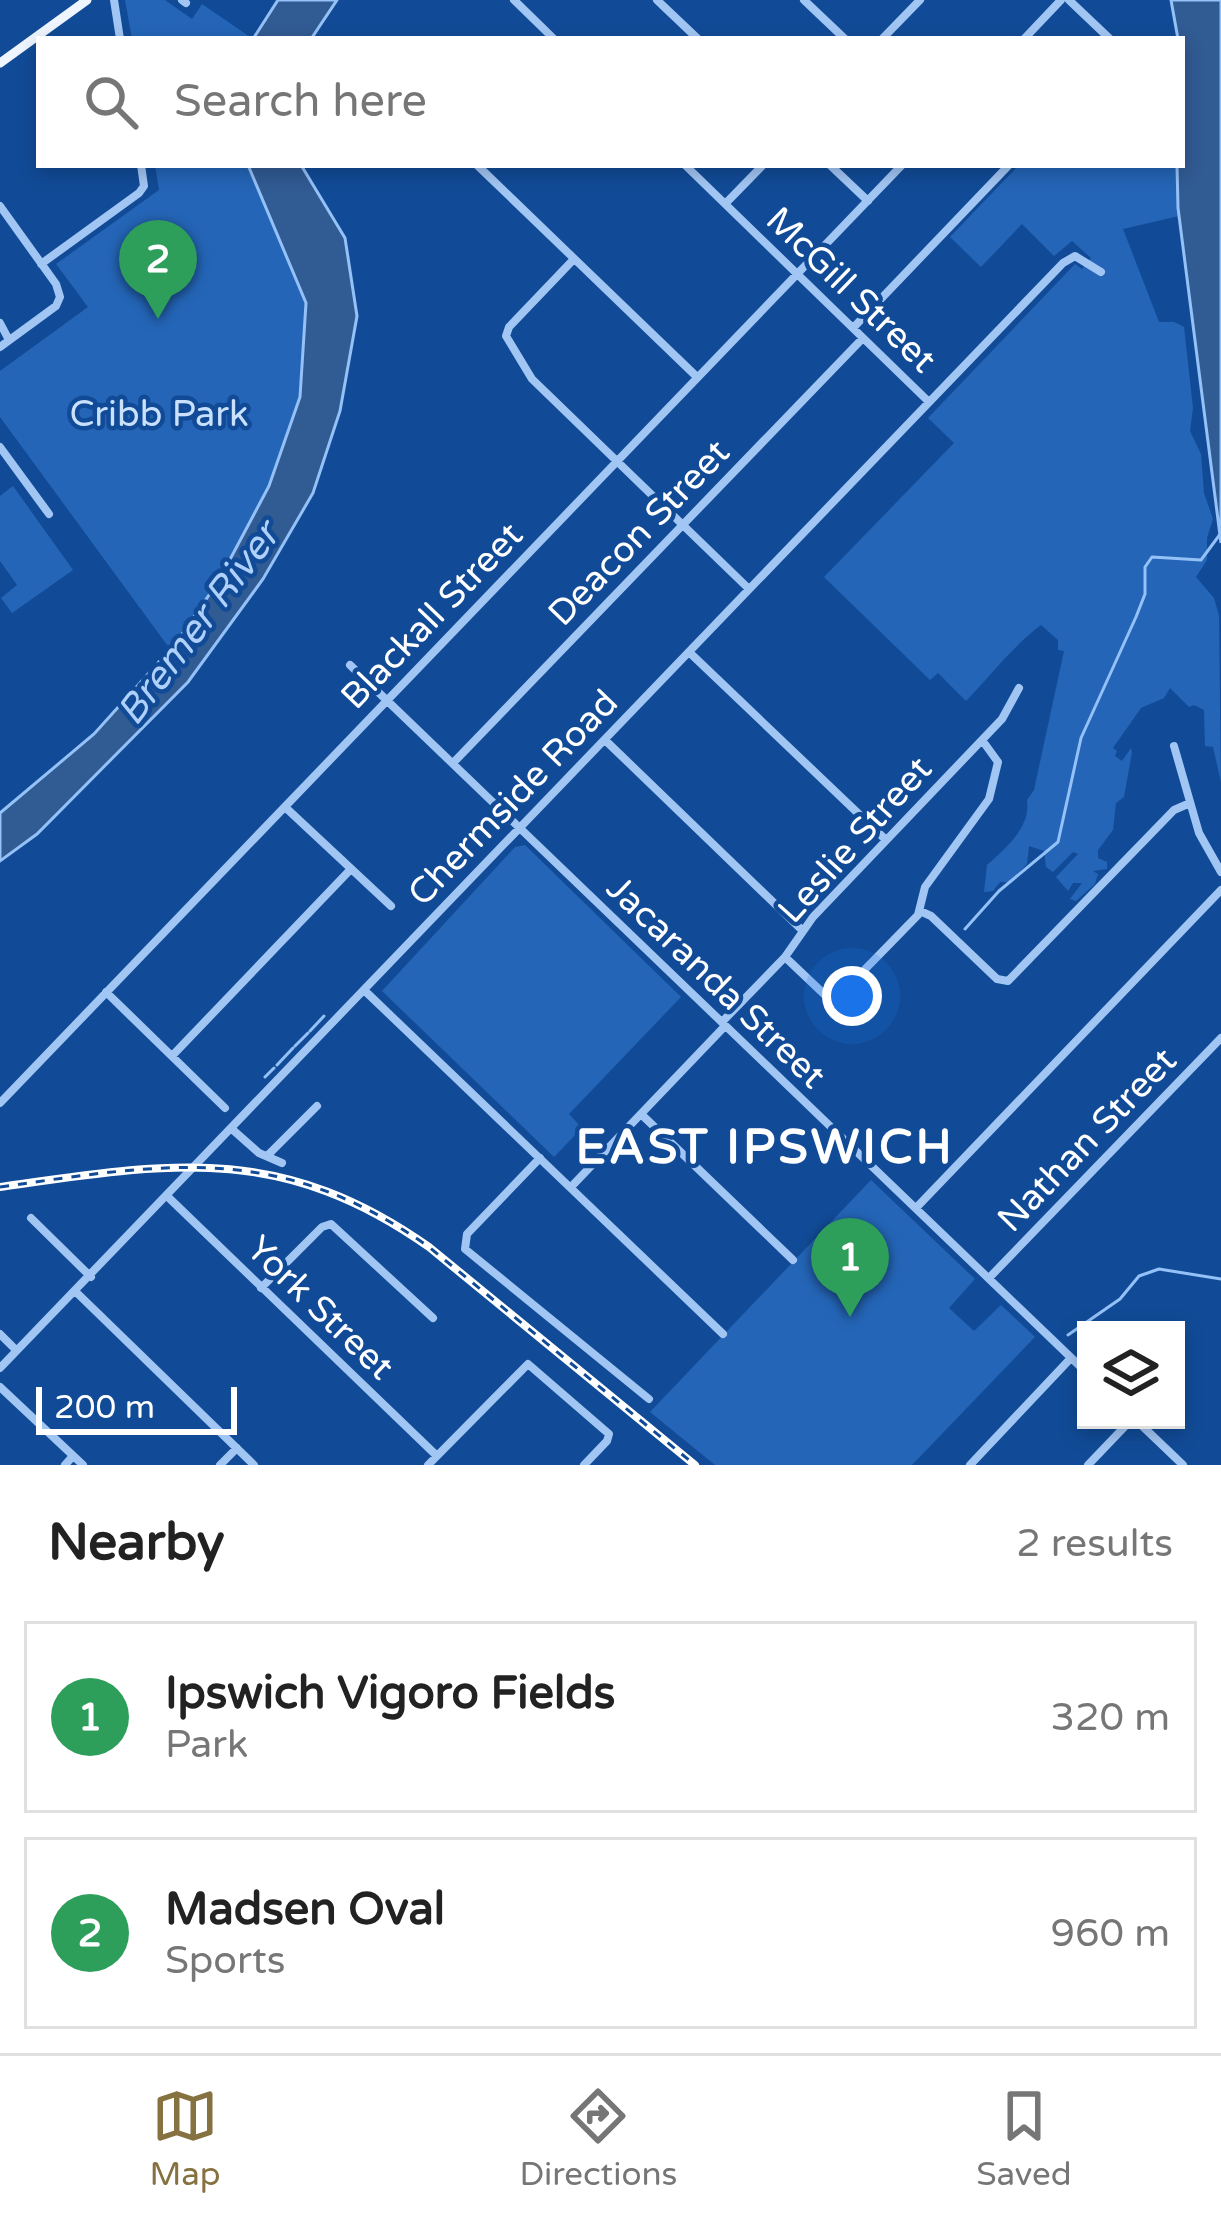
<!DOCTYPE html>
<html lang="en">
<head>
<meta charset="utf-8">
<style>
  :root { --surface:#fff; --page:#f2f2f2; --text:#222; --muted:#767676; --line:#e0e0e0; --accent:#857240 }
  body { margin:0; font-family:"Varela Round",sans-serif; background:var(--page); color:var(--text) }
  .controls { position:absolute; right:36px; bottom:36px; display:grid; overflow:hidden; border-radius:0px; box-shadow:0 6px 18px #0003 }
  .controls button { width:108px; height:108px; display:grid; place-items:center; padding:0; border:0; border-bottom:3px solid var(--line); background:var(--surface); color:var(--text); font:60px sans-serif }
  .scale { position:absolute; left:36px; bottom:30px; width:201px; box-sizing:border-box; padding-left:12px; border:6px solid #fff; border-top:0; font-size:33px; line-height:42px; white-space:nowrap; color:#fff; -webkit-text-stroke:9px #114b97; paint-order:stroke }
  .you { position:absolute; left:852px; top:996px; width:42px; height:42px; margin:-30px; border:9px solid #fff; border-radius:50%; background:#1a73e8; box-shadow:0 0 0 18px #1a73e833 }
  .badge { display:grid; place-items:center; width:78px; height:78px; border-radius:50%; background:var(--accent); color:#fff; font-size:39px; font-weight:700 }
  .pin { position:absolute; translate:-50% -99px; filter:drop-shadow(0 3px 6px #0008) }
  .pin::after { content:''; position:absolute; top:63px; width:42px; height:36px; background:inherit; clip-path:polygon(0 0,100% 0,50% 100%) }
  .list { margin:0; padding:0; list-style:none }
  h2 { display:flex; justify-content:space-between; align-items:center; height:156px; margin:0; padding:0 48px; font-size:51px }
  h2 small { font-size:39px; font-weight:400; color:var(--muted) }
  .list li { display:grid; grid-template-columns:78px 1fr auto; gap:36px; align-items:center; box-sizing:border-box; height:192px; margin:0 24px 24px; padding:0 24px; border:3px solid var(--line); border-radius:0px }
  .list b { display:block; font-size:45px; white-space:nowrap }
  .list p { margin:0; font-size:39px; white-space:nowrap; color:var(--muted) }
  .list em { font-size:39px; font-style:normal; color:var(--muted) }
  .icon { flex:none; width:66px; height:66px; fill:none; stroke:currentColor; stroke-width:2; stroke-linecap:round; stroke-linejoin:round }
  .map { position:relative; flex:none; width:1221px; height:1465px; overflow:hidden }
  .search { position:absolute; background:var(--surface); box-shadow:0 6px 18px #0003; left:36px; right:36px; top:36px; height:132px; display:flex; align-items:center; gap:30px; box-sizing:border-box; padding:0 42px; border-radius:0px; color:var(--muted); font-size:45px }
  .sheet { height:588px; background:var(--surface) }
  nav { display:flex; justify-content:space-around; align-items:center; box-sizing:border-box; height:168px; border-top:3px solid var(--line); background:var(--surface); font-size:33px; color:var(--muted) }
  nav a { display:grid; justify-items:center; gap:6px }
  nav .on { color:var(--accent) }
  .map>svg:first-child { display:block }
  .green { fill:#2465b7 }
  .water { fill:#315b93; stroke:#94c1f7; stroke-width:3 }
  .lines { fill:none; stroke-linecap:round; stroke-linejoin:round }
  .stream { stroke:#94c1f7; stroke-width:3 }
  .minor { stroke:#a2c6f4; stroke-width:8 }
  .major { stroke:#eef5ff; stroke-width:9 }
  .rail-casing { stroke:#fff; stroke-width:8 }
  .rail { stroke:#114b97; stroke-width:3; stroke-dasharray:9; stroke-linecap:butt }
  .labels { text-anchor:middle; stroke-width:9; stroke-linejoin:round; paint-order:stroke }
  .street-label { font-size:36px; fill:#fff; stroke:#114b97 }
  .park-label { font-size:36px; fill:#cae1fe; stroke:#114b97 }
  .water-label { font-size:39px; font-style:italic; fill:#aed0fa; stroke:#114b97 }
  .district-label { font-size:48px; font-weight:bold; letter-spacing:3px; fill:#fff; stroke:#114b97 }
</style>
</head>
<body>
<div class="map">
<svg width="1221" height="1465" viewBox="0 0 1221 1465">
  <rect width="100%" height="100%" fill="#114b97"/>
  <path class="green" d="M 125,0 L 165,0 L 192,19 L 202,4 L 253,39 L 132,39 Z
    M 155,165 L 248,165 L 306,303 L 300,397 L 269,487 L 218,582 L 170,649 L 0,417 L 0,371 L 88,307 L 56,264 L 159,190 Z
    M 1019,165 L 1177,165 L 1179,216 L 1123,229 L 1159,322 L 1174,322 L 1184,327 L 1193,408 L 1190,431 L 1201,454 L 1204,493 L 1213,519 L 1207,538 L 1207,560 L 1196,577 L 1214,598 L 1219,616 L 1221,782 L 1213,747 L 1205,746 L 1204,710 L 1194,705 L 1189,707 L 1170,688 L 1164,698 L 1141,708 L 1113,748 L 1117,751 L 1115,756 L 1122,761 L 1131,748 L 1132,752 L 1124,797 L 1116,803 L 1113,830 L 1098,850 L 1098,858 L 1107,862 L 1107,869 L 1093,871 L 1098,874 L 1095,884 L 1076,901 L 1070,899 L 1082,883 L 1073,883 L 1068,891 L 1056,877 L 1078,854 L 1073,852 L 1053,872 L 1046,867 L 1044,851 L 1029,846 L 1027,864 L 1010,882 L 1000,882 L 993,891 L 984,892 L 987,865 C 1006,848 1031,827 1027,800 L 1034,790 L 1064,651 L 1058,650 L 1058,640 L 1041,625 C 1013,646 991,675 966,701 L 938,673 L 930,680 L 824,577 L 954,443 L 928,418 L 1075,264 L 1082,269 L 1091,258 L 1072,241 L 1054,256 L 1022,224 L 981,267 L 950,237 Z
    M 13,486 L 73,570 L 12,613 L 1,598 L 17,585 L 0,561 L 0,496 Z
    M 525,845 L 681,997 L 569,1114 L 582,1128 L 554,1157 L 382,991 L 515,847 Z
    M 871,1180 L 975,1279 L 949,1308 L 974,1331 L 1001,1305 L 1035,1337 L 912,1465 L 715,1465 L 650,1412 Z"/>
  <path class="water" d="M 278,0 L 337,0 L 311,39 L 253,39 Z
    M 1171,0 L 1221,0 L 1221,543 L 1178,208 L 1177,165 L 1182,165 L 1182,39 L 1178,39 Z
    M 248,165 L 301,165 L 345,238 L 357,316 L 340,411 L 313,493 L 263,579 L 188,682 L 37,834 L 0,861 L 0,813 L 94,734 L 175,644 L 218,582 L 269,486 L 300,397 L 306,303 Z"/>
  <g class="lines">
    <path class="stream" d="M 965,929 L 999,891 L 1058,842 L 1081,738 L 1136,617 L 1145,594 L 1145,567 L 1152,557 L 1201,560 L 1221,533
      M 310,1031 L 324,1016
      M 295,1046 L 308,1033
      M 277,1065 L 293,1048
      M 265,1077 L 274,1068
      M 1068,1335 L 1120,1299 L 1139,1276 L 1159,1269 L 1221,1279"/>
    <path class="minor" d="M 114,0 L 120,39
      M 182,0 L 186,3
      M 514,0 L 554,39
      M 657,0 L 698,39
      M 804,0 L 845,39
      M 1069,0 L 1110,39
      M 882,39 L 920,0
      M 1024,39 L 1061,0
      M 477,165 L 697,377
      M 685,165 L 929,402
      M 830,165 L 868,201
      M 725,204 L 763,165
      M 0,206 L 56,284 L 60,297 L 56,306 L 0,347
      M 574,259 L 509,327 L 506,336 L 532,379 L 749,589
      M 41,264 L 139,193 L 144,186 L 141,165
      M 0,323 L 9,340
      M 853,328 L 1009,165
      M 0,447 L 49,514
      M 689,652 L 886,840
      M 350,665 L 1086,1372
      M 605,740 L 802,930
      M 1174,746 L 1199,833 L 1221,872
      M 453,763 L 863,338
      M 285,807 L 391,906
      M 920,911 L 931,916 L 997,979 L 1008,981 L 1174,810 L 1190,803
      M 785,957 L 825,995 L 837,998 L 918,915 L 925,887 L 989,799 L 998,762 L 982,740
      M 364,990 L 723,1334
      M 106,992 L 225,1108
      M 722,1022 L 785,957 L 813,917 L 1002,719 L 1019,688
      M 172,1056 L 350,870
      M 0,1103 L 902,165
      M 641,1114 L 793,1260
      M 233,1130 L 259,1153 L 282,1163
      M 267,1156 L 317,1106
      M 540,1158 L 467,1234 L 465,1249 L 649,1399
      M 571,1187 L 725,1026
      M 168,1197 L 437,1456
      M 916,1208 L 1221,890
      M 31,1218 L 91,1277
      M 989,1278 L 1221,1038
      M 261,1288 L 322,1227 L 331,1224 L 433,1318
      M 76,1292 L 254,1465
      M 0,1334 L 16,1350
      M 0,1368 L 1063,263 L 1075,256 L 1101,272
      M 0,1387 L 83,1465
      M 1136,1420 L 1183,1465
      M 65,1465 L 73,1456
      M 220,1465 L 237,1448
      M 428,1465 L 528,1364 L 609,1434 L 607,1441 L 584,1465
      M 970,1465 L 1071,1358
      M 1088,1465 L 1131,1420"/>
    <path class="major" d="M 0,63 L 87,0"/>
    <g class="rail-casing">
      <path id="rail" d="M 0,1187 C 169,1163 280,1142 429,1247 L 695,1465"/>
    </g>
    <use href="#rail" class="rail"/>
  </g>
  <g class="labels">
    <g class="street-label">
      <text transform="translate(852 289) rotate(44)" y="13">McGill Street</text>
      <text transform="translate(638 532) rotate(-46)" y="13">Deacon Street</text>
      <text transform="translate(431 615) rotate(-46)" y="13">Blackall Street</text>
      <text transform="translate(512 797) rotate(-46)" y="13">Chermside Road</text>
      <text transform="translate(854 839) rotate(-48)" y="13">Leslie Street</text>
      <text transform="translate(717 981) rotate(44)" y="13">Jacaranda Street</text>
      <text transform="translate(1086 1139) rotate(-46)" y="13">Nathan Street</text>
      <text transform="translate(321 1307) rotate(44)" y="13">York Street</text>
    </g>
    <g class="park-label">
      <text x="159" y="426">Cribb Park</text>
    </g>
    <g class="water-label">
      <text transform="translate(197 623) rotate(-53)" y="14">Bremer River</text>
    </g>
    <g class="district-label">
      <text x="765" y="1163">EAST IPSWICH</text>
    </g>
  </g>
</svg>
<div class="controls">
<button><svg class="icon" aria-label="layers" viewBox="0 0 24 24"><path d="M12 4l9 5-9 5-9-5zM3 14l9 5 9-5"/></svg></button>
</div>
<div class="scale">200 m</div>
<div class="you"></div>
<div class="pin badge" style="left:850px;top:1317px;background:#2e9e5b">1</div>
<div class="pin badge" style="left:158px;top:319px;background:#2e9e5b">2</div>
<div class="search"><svg class="icon" aria-label="search" viewBox="0 0 24 24"><circle cx="10" cy="10" r="6"/><path d="M15 15l6 6"/></svg>Search here</div>
</div>
<section class="sheet">
<h2>Nearby<small>2 results</small></h2>
<ul class="list">
<li><span class="badge" style="background:#2e9e5b">1</span><div><b>Ipswich Vigoro Fields</b><p>Park</p></div><em>320 m</em></li>
<li><span class="badge" style="background:#2e9e5b">2</span><div><b>Madsen Oval</b><p>Sports</p></div><em>960 m</em></li>
</ul>
</section>
<nav>
<a class="on"><svg class="icon" aria-label="map" viewBox="0 0 24 24"><path d="M3 6l6-2 6 2 6-2v14l-6 2-6-2-6 2zM9 4v14M15 6v14"/></svg>Map</a>
<a><svg class="icon" aria-label="directions" viewBox="0 0 24 24"><path d="M12 3l9 9-9 9-9-9zM9 14v-3h6M13 9l2 2-2 2"/></svg>Directions</a>
<a><svg class="icon" aria-label="saved" viewBox="0 0 24 24"><path d="M7 4h10v16l-5-4-5 4z"/></svg>Saved</a>
</nav>
</body>
</html>
